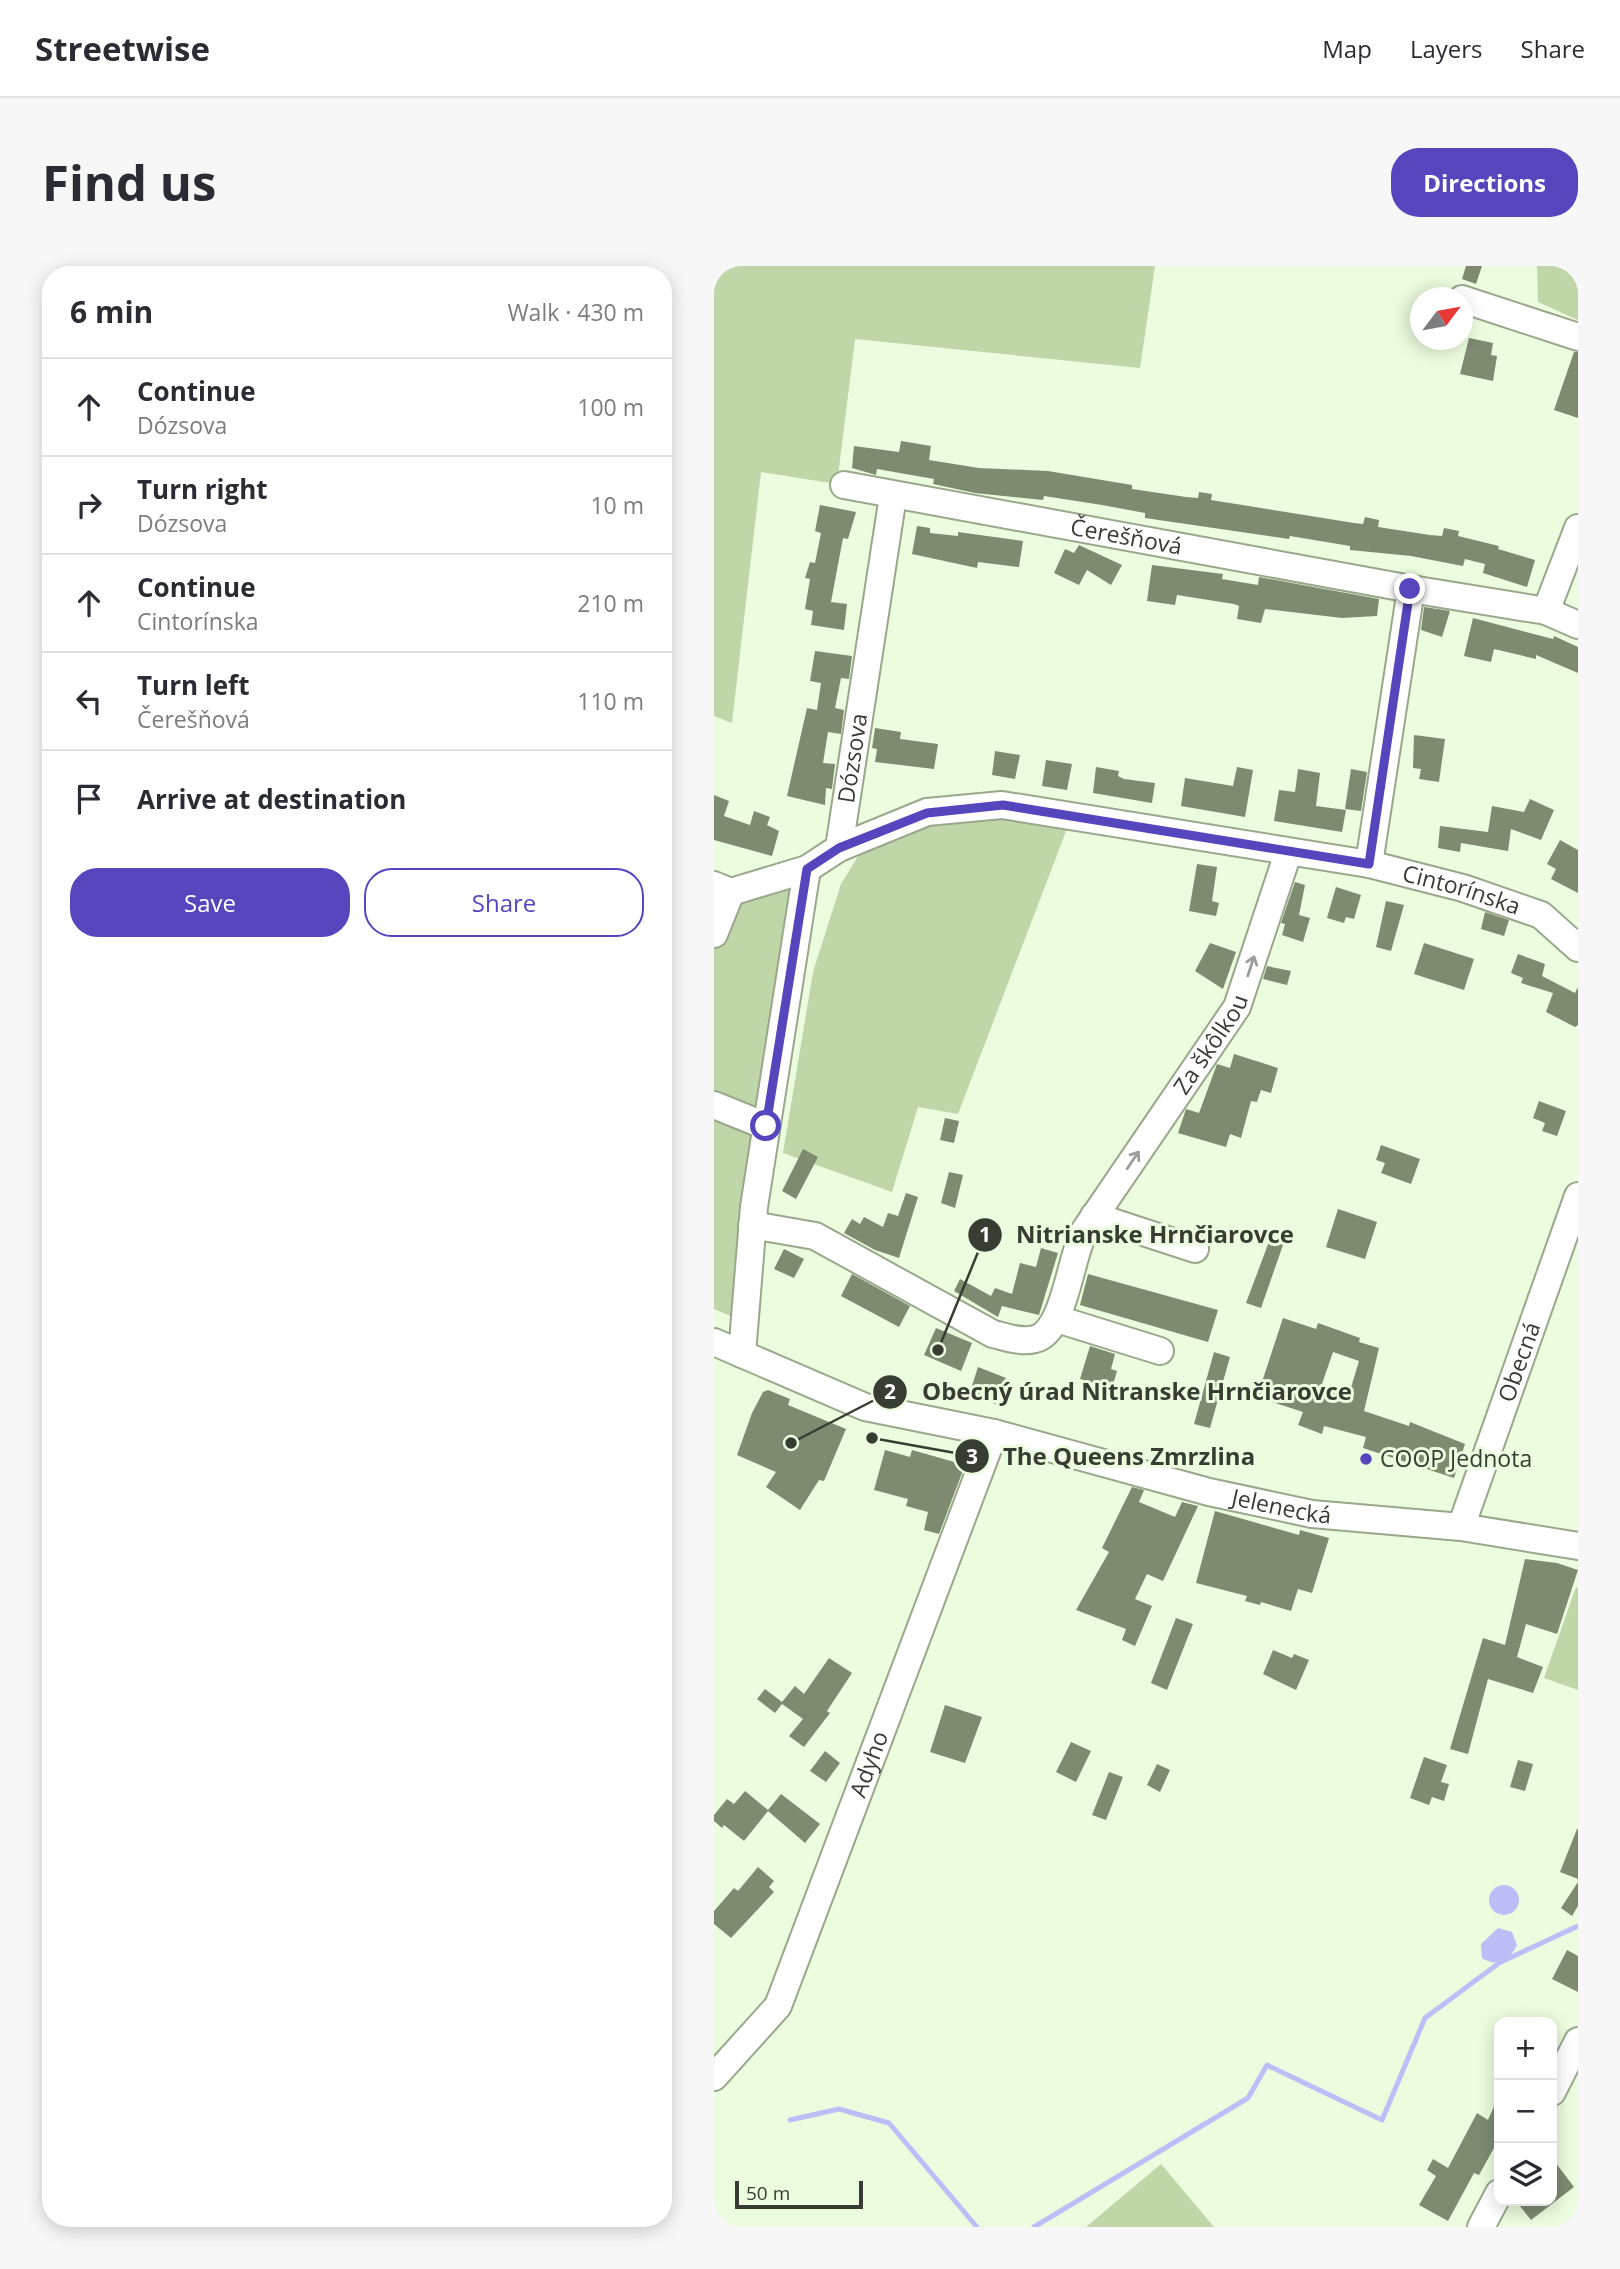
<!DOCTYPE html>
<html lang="en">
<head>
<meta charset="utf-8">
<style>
  :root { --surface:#fff; --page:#f7f7f7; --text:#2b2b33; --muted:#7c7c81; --line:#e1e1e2; --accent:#5546be }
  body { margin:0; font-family:"Open Sans",sans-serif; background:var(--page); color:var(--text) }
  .controls { position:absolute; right:21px; bottom:21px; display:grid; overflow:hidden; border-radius:14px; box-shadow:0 4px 18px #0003 }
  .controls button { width:63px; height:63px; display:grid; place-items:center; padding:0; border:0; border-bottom:2px solid var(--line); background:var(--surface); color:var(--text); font:35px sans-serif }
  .compass { position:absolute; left:696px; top:21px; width:63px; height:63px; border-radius:50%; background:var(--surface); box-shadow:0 4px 18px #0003; rotate:58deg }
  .scale { position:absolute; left:21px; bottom:18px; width:128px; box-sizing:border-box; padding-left:7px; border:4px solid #373d32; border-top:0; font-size:19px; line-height:24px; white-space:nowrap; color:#373d32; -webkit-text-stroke:5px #ecfcde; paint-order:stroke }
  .stop { position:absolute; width:21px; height:21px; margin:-16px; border:5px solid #5546be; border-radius:50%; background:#fff }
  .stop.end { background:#5546be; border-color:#fff; box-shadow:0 2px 7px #0008 }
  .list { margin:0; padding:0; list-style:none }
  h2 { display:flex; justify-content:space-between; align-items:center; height:91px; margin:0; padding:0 28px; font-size:30px }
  h2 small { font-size:23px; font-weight:400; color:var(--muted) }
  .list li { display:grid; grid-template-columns:46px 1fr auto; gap:21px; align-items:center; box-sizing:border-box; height:98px; padding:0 28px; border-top:2px solid var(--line) }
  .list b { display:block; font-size:26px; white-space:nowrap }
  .list p { margin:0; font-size:23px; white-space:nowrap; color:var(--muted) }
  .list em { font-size:23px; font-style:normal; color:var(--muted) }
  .actions { display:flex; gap:14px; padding:21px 28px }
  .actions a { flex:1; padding:16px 0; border:2px solid var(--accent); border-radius:28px; text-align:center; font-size:24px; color:var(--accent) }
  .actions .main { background:var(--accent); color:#fff }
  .icon { flex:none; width:38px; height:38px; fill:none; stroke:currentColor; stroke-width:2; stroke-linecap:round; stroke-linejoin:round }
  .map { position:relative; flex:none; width:864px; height:1961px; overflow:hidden; border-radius:28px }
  header { display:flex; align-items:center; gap:42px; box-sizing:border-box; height:98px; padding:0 35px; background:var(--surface); border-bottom:2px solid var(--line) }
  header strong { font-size:33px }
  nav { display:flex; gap:38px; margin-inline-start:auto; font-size:24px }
  .intro { display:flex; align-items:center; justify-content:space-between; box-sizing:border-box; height:168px; padding:0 42px }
  h1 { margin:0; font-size:49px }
  .button { padding:18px 32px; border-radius:28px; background:var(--accent); color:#fff; font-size:24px; font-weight:700 }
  main { display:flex; gap:42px; padding:0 42px }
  aside { flex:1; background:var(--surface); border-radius:28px; box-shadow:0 4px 18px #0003 }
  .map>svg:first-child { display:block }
  .green { fill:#bed6a8 }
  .water { fill:#bcbef7 }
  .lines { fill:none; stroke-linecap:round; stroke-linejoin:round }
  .stream { stroke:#bcbef7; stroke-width:5 }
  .building { fill:#7e8b71; fill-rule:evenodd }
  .minor-casing { stroke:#99a88c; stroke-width:30 }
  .minor { stroke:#fff; stroke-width:26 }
  .oneway { stroke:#9b9e98 }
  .route { stroke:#5546be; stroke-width:9 }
  .poi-dot { fill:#5546be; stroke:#ecfcde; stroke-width:2.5 }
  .labels { text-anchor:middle; stroke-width:6; stroke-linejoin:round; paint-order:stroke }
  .street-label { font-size:23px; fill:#373d32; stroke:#ecfcde }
  .poi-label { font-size:23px; fill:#373d32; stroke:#ecfcde; text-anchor:start }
  .leader { fill:none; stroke:#373d32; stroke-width:2.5 }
  .callout-dot { fill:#373d32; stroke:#ecfcde; stroke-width:2.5 }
  .mark-label { font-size:21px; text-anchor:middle; font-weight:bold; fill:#fff }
  .callout-label { font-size:24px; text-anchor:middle; font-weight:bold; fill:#373d32; stroke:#ecfcde; stroke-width:6; stroke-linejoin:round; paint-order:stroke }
</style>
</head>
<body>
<header>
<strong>Streetwise</strong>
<nav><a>Map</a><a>Layers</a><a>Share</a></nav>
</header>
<div class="intro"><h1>Find us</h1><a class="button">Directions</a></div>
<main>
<aside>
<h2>6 min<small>Walk · 430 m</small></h2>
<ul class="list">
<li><svg class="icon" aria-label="ahead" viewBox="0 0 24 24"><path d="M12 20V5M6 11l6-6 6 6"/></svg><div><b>Continue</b><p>Dózsova</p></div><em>100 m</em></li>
<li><svg class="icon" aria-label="right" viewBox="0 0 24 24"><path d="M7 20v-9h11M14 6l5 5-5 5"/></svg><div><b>Turn right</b><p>Dózsova</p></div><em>10 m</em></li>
<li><svg class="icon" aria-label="ahead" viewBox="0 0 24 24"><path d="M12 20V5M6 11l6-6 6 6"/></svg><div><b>Continue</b><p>Cintorínska</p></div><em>210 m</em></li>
<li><svg class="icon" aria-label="left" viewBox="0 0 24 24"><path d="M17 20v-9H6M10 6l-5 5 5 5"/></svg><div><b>Turn left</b><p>Čerešňová</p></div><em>110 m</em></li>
<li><svg class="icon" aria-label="arrive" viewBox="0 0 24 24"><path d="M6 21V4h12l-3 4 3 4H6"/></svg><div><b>Arrive at destination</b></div></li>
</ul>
<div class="actions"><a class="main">Save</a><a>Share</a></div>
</aside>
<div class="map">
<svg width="864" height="1961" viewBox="0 0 864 1961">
  <rect width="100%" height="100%" fill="#ecfcde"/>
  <path class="green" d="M 0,0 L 441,0 L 426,102 L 141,73 L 123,218 L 47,206 L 18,457 L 0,450 Z
    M 823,0 L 864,0 L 864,54 L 824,36 Z
    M 297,550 L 354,560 L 244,848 L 204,841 L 178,926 L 69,887 L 99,706 L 127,618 L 154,574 L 187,557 Z
    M 82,618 L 21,1052 L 0,1043 L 0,665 L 11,637 Z
    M 862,1321 L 864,1322 L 864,1424 L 830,1412 Z
    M 447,1898 L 500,1961 L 372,1961 Z"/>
  <path class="water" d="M775 1634a15 15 0 1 1 30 0a15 15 0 1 1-30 0Z
    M 784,1662 L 798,1666 L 803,1679 C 797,1694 782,1702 768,1692 L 767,1678 Z"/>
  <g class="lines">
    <path class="stream" d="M 76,1854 L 125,1843 L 175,1857 L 263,1961
      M 320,1961 L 534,1832 L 553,1799 L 668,1854 L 711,1752 L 785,1697 L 864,1660"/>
  </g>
  <path class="building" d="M 752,0 L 768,0 L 762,18 L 748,13 Z
    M 755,72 L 779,77 L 777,89 L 783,90 L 779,115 L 746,108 Z
    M 860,86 L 864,86 L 864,152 L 840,144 Z
    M 187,175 L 217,180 L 215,194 L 265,202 L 334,205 L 418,219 L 418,223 L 472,231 L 484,232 L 485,226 L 498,228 L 497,234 L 640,257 L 649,258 L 651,251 L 665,254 L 664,261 L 716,269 L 728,270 L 730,262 L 745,265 L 744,270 L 785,280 L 784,283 L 821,294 L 813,321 L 769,307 L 771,298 L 751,293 L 749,300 L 697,290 L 636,284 L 636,280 L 576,270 L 575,273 L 431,252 L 431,247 L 388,239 L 330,230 L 329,234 L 261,227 L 219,218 L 220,213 L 163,203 L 162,209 L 138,202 L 140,180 L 185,186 Z
    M 106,239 L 142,246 L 134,273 L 129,272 L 117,336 L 133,338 L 130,364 L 97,359 L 99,345 L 91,343 L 96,313 L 91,312 L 96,296 L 101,297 L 107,267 L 101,265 Z
    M 203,260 L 216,262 L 216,267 L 244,270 L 244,266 L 309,275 L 305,301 L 264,296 L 263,302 L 198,288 Z
    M 365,279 L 408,299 L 397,319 L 373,304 L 365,319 L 340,307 L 351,283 L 360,287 Z
    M 438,299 L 509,308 L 508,313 L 544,319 L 545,311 L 665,333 L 663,350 L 628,352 L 551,343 L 547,357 L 523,353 L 525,340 L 520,338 L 463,329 L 461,339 L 433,335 Z
    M 710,341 L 736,345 L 728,371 L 707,364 Z
    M 759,352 L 839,373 L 840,370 L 864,381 L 864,407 L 822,389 L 822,393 L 780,383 L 777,396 L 750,390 Z
    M 101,385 L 138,390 L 135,413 L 127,412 L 121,442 L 130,444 L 127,468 L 114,466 L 109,497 L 121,498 L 118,523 L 112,522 L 111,539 L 73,530 L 93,442 L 103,444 L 107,417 L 96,415 Z
    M 161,462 L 187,466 L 186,473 L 224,478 L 220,503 L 161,496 L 163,483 L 158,482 Z
    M 700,469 L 731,473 L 725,516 L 705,513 L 707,503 L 699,502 Z
    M 281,485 L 306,489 L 301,513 L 278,509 Z
    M 332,494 L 358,498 L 353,524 L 328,520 Z
    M 382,501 L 405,505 L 404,510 L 410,513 L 441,517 L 438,537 L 379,527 Z
    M 523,501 L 539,504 L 531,551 L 467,540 L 471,512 L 519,520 Z
    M 584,503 L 606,507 L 602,540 L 632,544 L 628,566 L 560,555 L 565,524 L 581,526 Z
    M 637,503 L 653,506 L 647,545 L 631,543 Z
    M 0,529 L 15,535 L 10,550 L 36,559 L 40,545 L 56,551 L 53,559 L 65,565 L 58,590 L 0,574 Z
    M 816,533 L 840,544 L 827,574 L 797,563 L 794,585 L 747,577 L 746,586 L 724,582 L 726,560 L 774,566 L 778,540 L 810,546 Z
    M 846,574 L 864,584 L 864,627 L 837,613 L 842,603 L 833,598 Z
    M 483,598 L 503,601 L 498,635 L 505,637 L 502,650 L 475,645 Z
    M 581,616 L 591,619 L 585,649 L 596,652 L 589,676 L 568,669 L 571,658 L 567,657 Z
    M 622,621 L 647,629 L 640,653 L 632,651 L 630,657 L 613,652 Z
    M 672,635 L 690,639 L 677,685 L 662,681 Z
    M 771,646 L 795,654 L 790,670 L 767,663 Z
    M 496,677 L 522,686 L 509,723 L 481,705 Z
    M 710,677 L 760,693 L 750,724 L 700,708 Z
    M 804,688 L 831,698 L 828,710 L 861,727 L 864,721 L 864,759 L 861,761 L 832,746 L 839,727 L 807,717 L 809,712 L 797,707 Z
    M 553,700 L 577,705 L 573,719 L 549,713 Z
    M 520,788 L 564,802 L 557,827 L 547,824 L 543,836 L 537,835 L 527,872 L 516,868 L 512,881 L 464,867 L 472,843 L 485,847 L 503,798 L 516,802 Z
    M 825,835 L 852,845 L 843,870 L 828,865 L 831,857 L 819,852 Z
    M 231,852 L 245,855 L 240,877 L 226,874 Z
    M 667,879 L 706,893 L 697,918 L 667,907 L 671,897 L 662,894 Z
    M 89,883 L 104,891 L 82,933 L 68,925 Z
    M 235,906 L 249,909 L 241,942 L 227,937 Z
    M 192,927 L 204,931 L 185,992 L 161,984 L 130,967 L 138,953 L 146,958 L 150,951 L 169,961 L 174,947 L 184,950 Z
    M 624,943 L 663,956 L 651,993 L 612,981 Z
    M 556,973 L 569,979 L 547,1042 L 532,1037 Z
    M 327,982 L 344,987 L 325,1049 L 288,1040 L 284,1051 L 240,1025 L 246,1013 L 277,1030 L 281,1022 L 298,1028 L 306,997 L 322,1001 Z
    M 70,983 L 90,993 L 80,1012 L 60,1003 Z
    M 138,1008 L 196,1040 L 185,1061 L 127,1030 Z
    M 374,1008 L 504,1044 L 494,1076 L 366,1039 Z
    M 569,1052 L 602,1063 L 604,1057 L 646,1072 L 645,1076 L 665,1082 L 650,1145 L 695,1160 L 696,1156 L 751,1178 L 740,1212 L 649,1182 L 652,1171 L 610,1160 L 608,1168 L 584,1159 L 589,1146 L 543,1131 ZM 619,1086 L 645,1095 L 635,1128 L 608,1118 Z
    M 222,1062 L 258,1077 L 247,1105 L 210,1089 Z
    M 376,1080 L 401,1088 L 397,1103 L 403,1105 L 398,1122 L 366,1113 Z
    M 500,1086 L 516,1091 L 496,1162 L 480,1158 Z
    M 264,1101 L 292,1112 L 282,1138 L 255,1129 Z
    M 54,1124 L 76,1133 L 74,1139 L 132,1163 L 110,1215 L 105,1214 L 86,1244 L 52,1221 L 62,1206 L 23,1189 L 38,1147 L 49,1126 Z
    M 171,1184 L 196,1191 L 198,1184 L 251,1199 L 225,1268 L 210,1264 L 214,1246 L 192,1240 L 194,1233 L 160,1224 Z
    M 418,1221 L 430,1224 L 425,1236 L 461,1251 L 468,1236 L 484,1240 L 449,1315 L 433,1308 L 421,1333 L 438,1340 L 421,1380 L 408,1374 L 412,1363 L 362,1344 L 395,1286 L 388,1282 Z
    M 501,1245 L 585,1269 L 586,1264 L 615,1272 L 598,1327 L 584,1323 L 577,1345 L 547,1336 L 546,1339 L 531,1335 L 533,1330 L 482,1317 Z
    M 811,1293 L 843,1297 L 864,1304 L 843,1368 L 812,1358 L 803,1391 L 829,1401 L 819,1427 L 774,1413 L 754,1488 L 736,1483 L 769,1372 L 791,1379 Z
    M 462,1352 L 479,1358 L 453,1424 L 437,1417 Z
    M 559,1384 L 578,1392 L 580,1388 L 595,1394 L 582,1424 L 549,1408 Z
    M 115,1392 L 138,1407 L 113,1445 L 116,1447 L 90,1481 L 75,1470 L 89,1453 L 68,1438 L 61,1447 L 43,1433 L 51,1423 L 68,1436 L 81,1420 L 90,1428 Z
    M 231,1439 L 268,1451 L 251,1497 L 216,1486 Z
    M 357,1476 L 377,1485 L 362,1516 L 342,1506 Z
    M 111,1485 L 126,1497 L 112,1516 L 96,1505 Z
    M 710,1491 L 733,1499 L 727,1516 L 735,1518 L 730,1535 L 718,1531 L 715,1539 L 696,1532 Z
    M 804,1494 L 819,1498 L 811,1525 L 796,1521 Z
    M 443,1498 L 456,1504 L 446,1526 L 433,1519 Z
    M 395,1506 L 409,1511 L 392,1554 L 378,1549 Z
    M 31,1525 L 54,1544 L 67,1528 L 106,1558 L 91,1577 L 54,1545 L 30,1575 L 10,1559 L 8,1562 L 0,1555 L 0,1549 L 13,1533 L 20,1538 Z
    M 863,1563 L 864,1563 L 864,1613 L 846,1606 Z
    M 44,1601 L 60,1615 L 55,1621 L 60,1626 L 17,1672 L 0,1658 L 0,1645 L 20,1622 L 24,1625 Z
    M 864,1616 L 864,1640 L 858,1650 L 847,1642 Z
    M 853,1684 L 864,1690 L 864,1726 L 838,1713 Z
    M 785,1829 L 785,1873 L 765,1909 L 760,1907 L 734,1955 L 705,1939 L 722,1910 L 713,1904 L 719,1893 L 734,1902 L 763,1847 L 774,1854 Z
    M 838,1892 L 860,1921 L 817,1954 L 802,1935 L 838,1935 Z"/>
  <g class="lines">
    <g class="minor-casing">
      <g id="minor">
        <path d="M 748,33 L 864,71"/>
        <path id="s1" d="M 130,219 L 697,323 L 832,345 L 864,359"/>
        <path d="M 832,345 L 864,262"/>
        <path id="s2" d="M 125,582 L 179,230"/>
        <path d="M 655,598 L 697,323"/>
        <path d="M 0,619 L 17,626 L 93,603"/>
        <path d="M 0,668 L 17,626"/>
        <path d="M 0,839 L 52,860"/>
        <path d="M 380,950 L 481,983"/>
        <path id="s3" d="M 38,959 L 101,970 L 279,1068 C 293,1071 307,1077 321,1073 C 351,1066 356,990 371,964 L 523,741 L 574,587"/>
        <path d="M 343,1053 L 446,1085"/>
        <path id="s4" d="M 0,1076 L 151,1141 L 280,1167 L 495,1226 L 598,1248 L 747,1261 L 864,1280"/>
        <path id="s5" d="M 28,1088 L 40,941 L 93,603 L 125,582 L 213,546 L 288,539 L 655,598 L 749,622 L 827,649 L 864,682"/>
        <path id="s6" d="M 747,1261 L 864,930"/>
        <path id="s7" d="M 0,1811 L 64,1740 L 280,1167"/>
        <path d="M 838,1826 L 864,1775"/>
        <path d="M 767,1961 L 785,1927"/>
      </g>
    </g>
    <use href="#minor" class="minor"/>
  </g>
  <defs><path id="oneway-shaft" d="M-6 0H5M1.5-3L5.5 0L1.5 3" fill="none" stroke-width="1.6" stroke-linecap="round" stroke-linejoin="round" transform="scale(1.75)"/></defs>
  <g class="oneway">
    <use href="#oneway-shaft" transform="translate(537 700) rotate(-72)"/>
    <use href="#oneway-shaft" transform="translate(419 894) rotate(-56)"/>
  </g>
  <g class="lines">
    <path class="route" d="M 52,860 L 93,603 L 125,582 L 213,547 L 289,539 L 655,598 L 696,323"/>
  </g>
  <circle class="poi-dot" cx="652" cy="1193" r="7"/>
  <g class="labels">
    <g class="street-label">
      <text dy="8" stroke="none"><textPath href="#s1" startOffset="287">Čerešňová</textPath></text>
      <text dy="8" stroke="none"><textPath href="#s2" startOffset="91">Dózsova</textPath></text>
      <text dy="8" stroke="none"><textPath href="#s5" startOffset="1166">Cintorínska</textPath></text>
      <text dy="8" stroke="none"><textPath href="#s3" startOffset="658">Za škôlkou</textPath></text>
      <text dy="8" stroke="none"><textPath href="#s6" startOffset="175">Obecná</textPath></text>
      <text dy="8" stroke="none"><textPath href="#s4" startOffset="593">Jelenecká</textPath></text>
      <text dy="8" stroke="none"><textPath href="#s7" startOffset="354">Adyho</textPath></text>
    </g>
    <g class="poi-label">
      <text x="666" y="1201">COOP Jednota</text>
    </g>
  </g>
  <path class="leader" d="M224 1084L271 969M77 1177L176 1126M158 1172L258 1190"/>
  <g class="callout-dot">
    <circle cx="224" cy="1084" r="7"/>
    <circle cx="77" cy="1177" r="7"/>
    <circle cx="158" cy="1172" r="7"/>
    <circle cx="271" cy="969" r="18"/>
    <circle cx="176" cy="1126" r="18"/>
    <circle cx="258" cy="1190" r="18"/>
  </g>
  <g class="mark-label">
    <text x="271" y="976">1</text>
    <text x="176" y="1133">2</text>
    <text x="258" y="1198">3</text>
  </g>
  <g class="callout-label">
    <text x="441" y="977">Nitrianske Hrnčiarovce</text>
    <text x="423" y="1134">Obecný úrad Nitranske Hrnčiarovce</text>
    <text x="415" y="1199">The Queens Zmrzlina</text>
  </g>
</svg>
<div class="controls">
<button>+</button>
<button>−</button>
<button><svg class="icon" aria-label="layers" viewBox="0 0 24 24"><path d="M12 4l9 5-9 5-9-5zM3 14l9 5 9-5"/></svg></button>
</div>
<svg class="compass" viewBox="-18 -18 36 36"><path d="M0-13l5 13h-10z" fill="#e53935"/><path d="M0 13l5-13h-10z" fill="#7c7c81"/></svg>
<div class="scale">50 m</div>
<div class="stop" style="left:52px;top:860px"></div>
<div class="stop end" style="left:696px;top:323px"></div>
</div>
</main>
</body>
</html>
